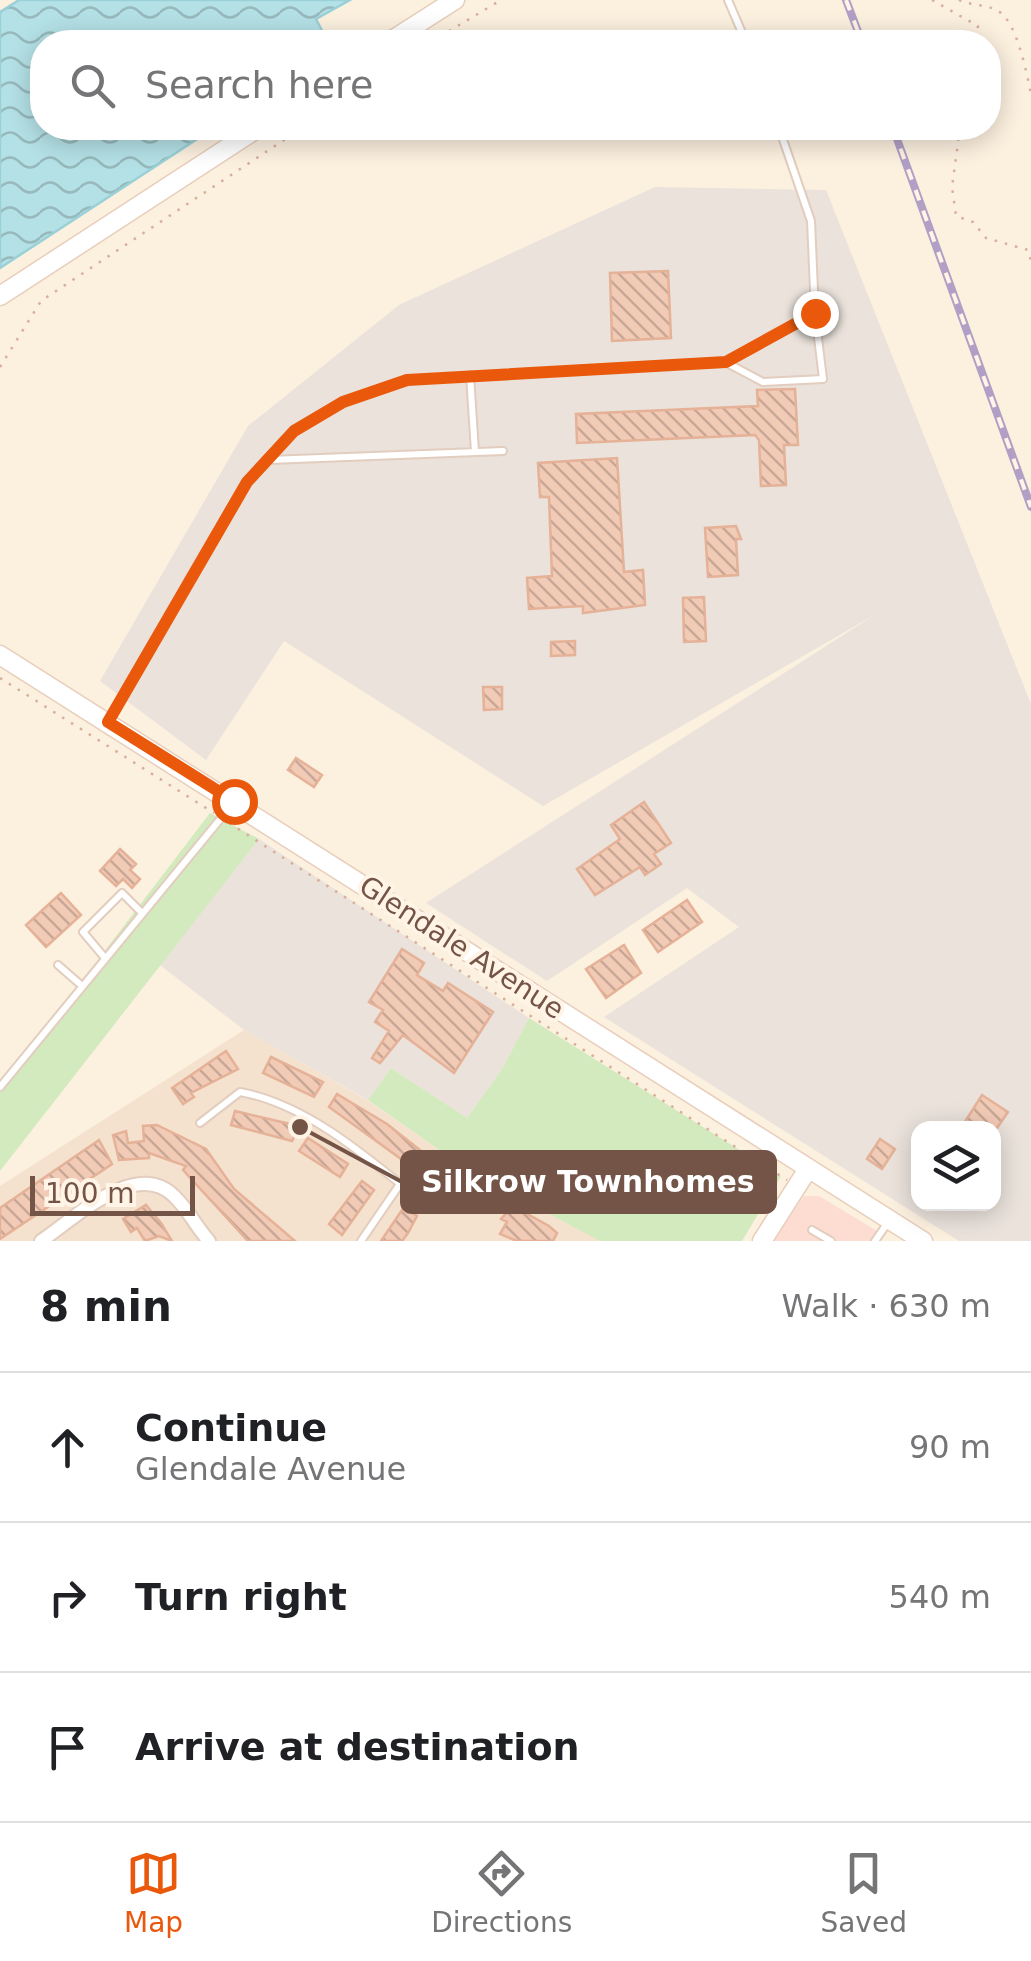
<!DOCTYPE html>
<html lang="en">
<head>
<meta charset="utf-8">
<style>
  :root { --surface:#fff; --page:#f2f2f2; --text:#202124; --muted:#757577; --line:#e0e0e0; --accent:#ea580c }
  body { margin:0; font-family:"DejaVu Sans",sans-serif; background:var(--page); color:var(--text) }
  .controls { position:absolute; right:30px; bottom:30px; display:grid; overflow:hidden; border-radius:20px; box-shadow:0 5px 25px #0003 }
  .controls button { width:90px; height:90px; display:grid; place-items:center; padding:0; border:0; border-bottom:2px solid var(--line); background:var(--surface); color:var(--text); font:50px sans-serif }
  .scale { position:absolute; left:30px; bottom:25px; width:165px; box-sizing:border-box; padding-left:10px; border:5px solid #735447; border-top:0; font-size:28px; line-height:35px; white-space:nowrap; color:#735447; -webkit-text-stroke:8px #fff4e6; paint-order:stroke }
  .stop { position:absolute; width:30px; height:30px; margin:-22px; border:8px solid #ea580c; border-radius:50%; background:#fff }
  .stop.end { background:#ea580c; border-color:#fff; box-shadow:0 2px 10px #0008 }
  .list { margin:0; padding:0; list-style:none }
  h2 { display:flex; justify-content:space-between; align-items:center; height:130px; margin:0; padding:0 40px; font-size:42px }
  h2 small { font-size:32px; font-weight:400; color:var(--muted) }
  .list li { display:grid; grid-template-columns:65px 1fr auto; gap:30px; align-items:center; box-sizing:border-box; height:150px; padding:0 40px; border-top:2px solid var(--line) }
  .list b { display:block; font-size:38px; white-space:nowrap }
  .list p { margin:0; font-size:32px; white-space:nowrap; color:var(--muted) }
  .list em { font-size:32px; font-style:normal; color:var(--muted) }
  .icon { flex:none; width:55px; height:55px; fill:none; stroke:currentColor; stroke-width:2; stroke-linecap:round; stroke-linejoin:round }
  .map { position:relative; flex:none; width:1031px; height:1241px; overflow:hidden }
  .search { position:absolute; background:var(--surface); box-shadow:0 5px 25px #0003; left:30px; right:30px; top:30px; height:110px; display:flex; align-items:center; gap:25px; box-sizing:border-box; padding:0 35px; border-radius:40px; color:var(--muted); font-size:38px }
  .sheet { height:580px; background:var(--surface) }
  nav { display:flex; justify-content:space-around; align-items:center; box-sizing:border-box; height:140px; border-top:2px solid var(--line); background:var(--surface); font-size:28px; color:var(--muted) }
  nav a { display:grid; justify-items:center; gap:5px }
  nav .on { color:var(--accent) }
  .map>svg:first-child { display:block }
  .residential { fill:#f4e1ce }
  .commercial { fill:#fdddd2 }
  .industrial { fill:#eae2db; fill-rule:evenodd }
  .green { fill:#d2eabe }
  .water { fill:url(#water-waves); stroke:#9ad1d8; stroke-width:2.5 }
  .building { fill:url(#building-back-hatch); stroke:#e5b197; stroke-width:2.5 }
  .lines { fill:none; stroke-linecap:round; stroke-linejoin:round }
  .lane-casing { stroke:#e2cdbe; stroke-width:10 }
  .street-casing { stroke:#e2cdbe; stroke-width:16 }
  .secondary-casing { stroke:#e8cebb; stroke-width:21 }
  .path { stroke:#d7af9a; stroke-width:2.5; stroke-dasharray:2.5 8; stroke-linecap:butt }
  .lane { stroke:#fff; stroke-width:6 }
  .street { stroke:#fff; stroke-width:12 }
  .secondary { stroke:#fff; stroke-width:18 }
  .rail-casing { stroke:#b19fc5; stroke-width:8 }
  .rail { stroke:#fff4e6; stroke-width:4; stroke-dasharray:11; stroke-linecap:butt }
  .route { stroke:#ea580c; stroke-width:12 }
  .labels { text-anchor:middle; stroke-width:8; stroke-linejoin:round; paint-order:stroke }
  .street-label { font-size:28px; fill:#735447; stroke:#fff4e6 }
  .leader { fill:none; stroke:#735447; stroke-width:4 }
  .callout-dot { fill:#735447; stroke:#fff4e6; stroke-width:4 }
  .callout { fill:#735447; stroke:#735447; stroke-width:4 }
  .callout-label { font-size:30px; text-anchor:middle; font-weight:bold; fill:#fff }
</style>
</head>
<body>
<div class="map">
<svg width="1031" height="1241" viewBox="0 0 1031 1241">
  <defs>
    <pattern id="water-waves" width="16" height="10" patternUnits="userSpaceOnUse" patternTransform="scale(2.5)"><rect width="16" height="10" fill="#b4e1e6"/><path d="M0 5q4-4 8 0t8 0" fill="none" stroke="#97b9bc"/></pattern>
    <pattern id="building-back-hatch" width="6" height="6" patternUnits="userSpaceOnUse" patternTransform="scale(2.5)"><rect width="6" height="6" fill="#f2cbb6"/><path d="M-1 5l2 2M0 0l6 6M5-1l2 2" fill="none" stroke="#c8a796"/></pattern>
  </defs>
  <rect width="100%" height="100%" fill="#fcf0df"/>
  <path class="residential" d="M 244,1030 L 367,1100 L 475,1175 L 600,1241 L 0,1241 L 0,1186 Z"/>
  <path class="commercial" d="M 804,1196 L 819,1196 L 882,1234 L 877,1241 L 773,1241 Z"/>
  <path class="industrial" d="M 655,187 L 826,190 L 1031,704 L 1031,1241 L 959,1241 L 604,1017 L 739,927 L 687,888 L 547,981 L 426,903 L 876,614 L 543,806 L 284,641 L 206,760 L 100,681 L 248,426 L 399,305 ZM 918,1128 L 994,1128 L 994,1204 L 918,1204 Z
    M 259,839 L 529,1018 L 502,1069 L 467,1118 L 391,1068 L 368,1100 L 244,1030 L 160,965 Z"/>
  <path class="green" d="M 210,813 L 259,839 L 0,1171 L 0,1088 Z
    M 529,1018 L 781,1176 L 742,1241 L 600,1241 L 475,1175 L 368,1100 L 391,1068 L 467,1118 L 502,1069 Z"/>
  <path class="water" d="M 19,0 L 350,0 L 316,19 L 328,42 L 42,42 L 42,128 L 214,128 L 0,268 L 0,12 Z"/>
  <path class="building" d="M 668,271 L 671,338 L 612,341 L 610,273 Z
    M 795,389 L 798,445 L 784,445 L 786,485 L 761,486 L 759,440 L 755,435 L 577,443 L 576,414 L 758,406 L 757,390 Z
    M 617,458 L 624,572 L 643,570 L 645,605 L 583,613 L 583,606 L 529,609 L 527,578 L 552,576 L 549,497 L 540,497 L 538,463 Z
    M 736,526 L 741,539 L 736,539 L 738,575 L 708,577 L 705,528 Z
    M 704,597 L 706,641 L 684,642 L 683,598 Z
    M 575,641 L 575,655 L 551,656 L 551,642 Z
    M 483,687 L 502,687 L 502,709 L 484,710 Z
    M 296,758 L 322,775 L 314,787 L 288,770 Z
    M 644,802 L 671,843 L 654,854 L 661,864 L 645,875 L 640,867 L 595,895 L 577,869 L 620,839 L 611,825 Z
    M 120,849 L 136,864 L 130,870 L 140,879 L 132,888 L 123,879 L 116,886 L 100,871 Z
    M 61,893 L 81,915 L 46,947 L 26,925 Z
    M 687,900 L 702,922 L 658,952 L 643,930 Z
    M 624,945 L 641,973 L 606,998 L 586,969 Z
    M 402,949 L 424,963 L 417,975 L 443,991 L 448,983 L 493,1012 L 454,1073 L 403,1035 L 380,1063 L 372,1058 L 389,1031 L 375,1022 L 383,1010 L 369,1002 Z
    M 226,1051 L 238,1069 L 191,1093 L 194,1097 L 183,1104 L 172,1088 Z
    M 271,1057 L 323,1082 L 314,1097 L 263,1073 Z
    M 337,1094 L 387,1124 L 454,1177 L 444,1190 L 329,1107 Z
    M 982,1095 L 1008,1112 L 997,1128 L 961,1128 Z
    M 235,1111 L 290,1124 L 297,1131 L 292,1141 L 231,1125 Z
    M 157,1125 L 206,1149 L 234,1189 L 295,1241 L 248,1241 L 183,1170 L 186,1166 L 149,1153 L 149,1158 L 119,1160 L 113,1135 L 126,1131 L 128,1143 L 144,1141 L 143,1126 Z
    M 308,1138 L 348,1164 L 340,1177 L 299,1151 Z
    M 880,1139 L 895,1149 L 882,1169 L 867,1159 Z
    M 99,1140 L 112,1164 L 0,1239 L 0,1208 Z
    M 362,1181 L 374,1190 L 342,1235 L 329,1224 Z
    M 146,1205 L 161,1223 L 172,1241 L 159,1236 L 145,1241 L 137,1228 L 131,1232 L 123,1219 Z
    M 513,1206 L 549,1226 L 557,1233 L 553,1241 L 517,1241 L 500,1234 L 507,1222 L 501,1219 Z
    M 404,1207 L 417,1216 L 408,1233 L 402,1241 L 381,1241 Z"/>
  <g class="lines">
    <g class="lane-casing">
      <path id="lane" d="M 728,0 L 746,42
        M 727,363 L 763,382 L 823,379 L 815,313
        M 470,375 L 475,452
        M 269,460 L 503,451
        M 108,722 L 247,482 L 294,431 L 343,402 L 407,380 L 726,362 L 815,313 L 811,221 L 779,128
        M 105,958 L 83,932 L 122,893 L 142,913
        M 58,965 L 81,985
        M 0,1087 L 231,806
        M 200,1123 L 240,1092 C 311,1105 375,1164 430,1208
        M 812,1230 L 831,1241
        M 361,1241 L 400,1184
        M 875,1241 L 889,1221"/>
    </g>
    <g class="street-casing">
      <path id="street" d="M 41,1241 C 74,1219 136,1158 174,1196 C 188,1209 196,1227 209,1241"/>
    </g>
    <g class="secondary-casing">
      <path id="secondary" d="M 389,42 L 455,0
        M 0,296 L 258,128
        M 0,655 L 923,1241
        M 762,1241 L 808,1169"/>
    </g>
    <path class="path" d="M 932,0 L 978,26 L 975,42
      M 959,0 C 971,6 987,4 998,11 C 1017,21 1027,75 1031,94
      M 431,42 L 501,0
      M 960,128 L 952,187 L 956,216 L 973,222 L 986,238 L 1028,250 L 1031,261
      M 0,367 L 41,301 L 302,128
      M 0,678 L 214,813
      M 229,823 L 787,1180"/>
    <use href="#lane" class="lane"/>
    <use href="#street" class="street"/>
    <use href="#secondary" class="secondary"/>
    <g class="rail-casing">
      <path id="rail" d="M 846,0 L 862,42
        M 893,128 L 1031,507"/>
    </g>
    <use href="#rail" class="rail"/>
  </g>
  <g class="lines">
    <path class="route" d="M 234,801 L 108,722 L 247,482 L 294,431 L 343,402 L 407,380 L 726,362 L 815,313"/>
  </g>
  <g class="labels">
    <g class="street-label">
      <text transform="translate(462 947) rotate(33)" y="10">Glendale Avenue</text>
    </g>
  </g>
  <path class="leader" d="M300 1127L402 1182"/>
  <circle class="callout-dot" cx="300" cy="1127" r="10"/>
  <rect class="callout" x="402" y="1152" width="373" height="60" rx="10"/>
  <g class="callout-label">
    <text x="588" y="1192">Silkrow Townhomes</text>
  </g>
</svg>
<div class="controls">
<button><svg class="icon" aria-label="layers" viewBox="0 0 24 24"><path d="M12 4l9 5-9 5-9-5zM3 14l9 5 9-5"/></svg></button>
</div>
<div class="scale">100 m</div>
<div class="stop" style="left:234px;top:801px"></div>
<div class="stop end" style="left:815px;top:313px"></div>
<div class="search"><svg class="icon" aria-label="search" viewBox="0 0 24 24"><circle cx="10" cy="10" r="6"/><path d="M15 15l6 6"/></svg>Search here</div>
</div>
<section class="sheet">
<h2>8 min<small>Walk · 630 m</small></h2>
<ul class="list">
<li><svg class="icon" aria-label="ahead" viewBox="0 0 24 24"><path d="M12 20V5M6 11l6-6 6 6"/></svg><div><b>Continue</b><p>Glendale Avenue</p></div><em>90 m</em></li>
<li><svg class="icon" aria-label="right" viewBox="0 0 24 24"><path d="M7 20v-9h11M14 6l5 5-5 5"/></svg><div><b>Turn right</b></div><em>540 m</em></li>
<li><svg class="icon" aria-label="arrive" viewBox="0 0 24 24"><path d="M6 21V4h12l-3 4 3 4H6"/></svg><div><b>Arrive at destination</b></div></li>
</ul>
</section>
<nav>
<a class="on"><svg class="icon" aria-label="map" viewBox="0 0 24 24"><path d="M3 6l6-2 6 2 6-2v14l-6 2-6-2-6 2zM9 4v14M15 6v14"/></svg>Map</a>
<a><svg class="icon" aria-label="directions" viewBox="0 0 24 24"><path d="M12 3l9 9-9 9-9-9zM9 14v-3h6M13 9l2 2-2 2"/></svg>Directions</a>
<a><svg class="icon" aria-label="saved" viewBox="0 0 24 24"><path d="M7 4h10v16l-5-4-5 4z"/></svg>Saved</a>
</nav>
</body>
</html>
